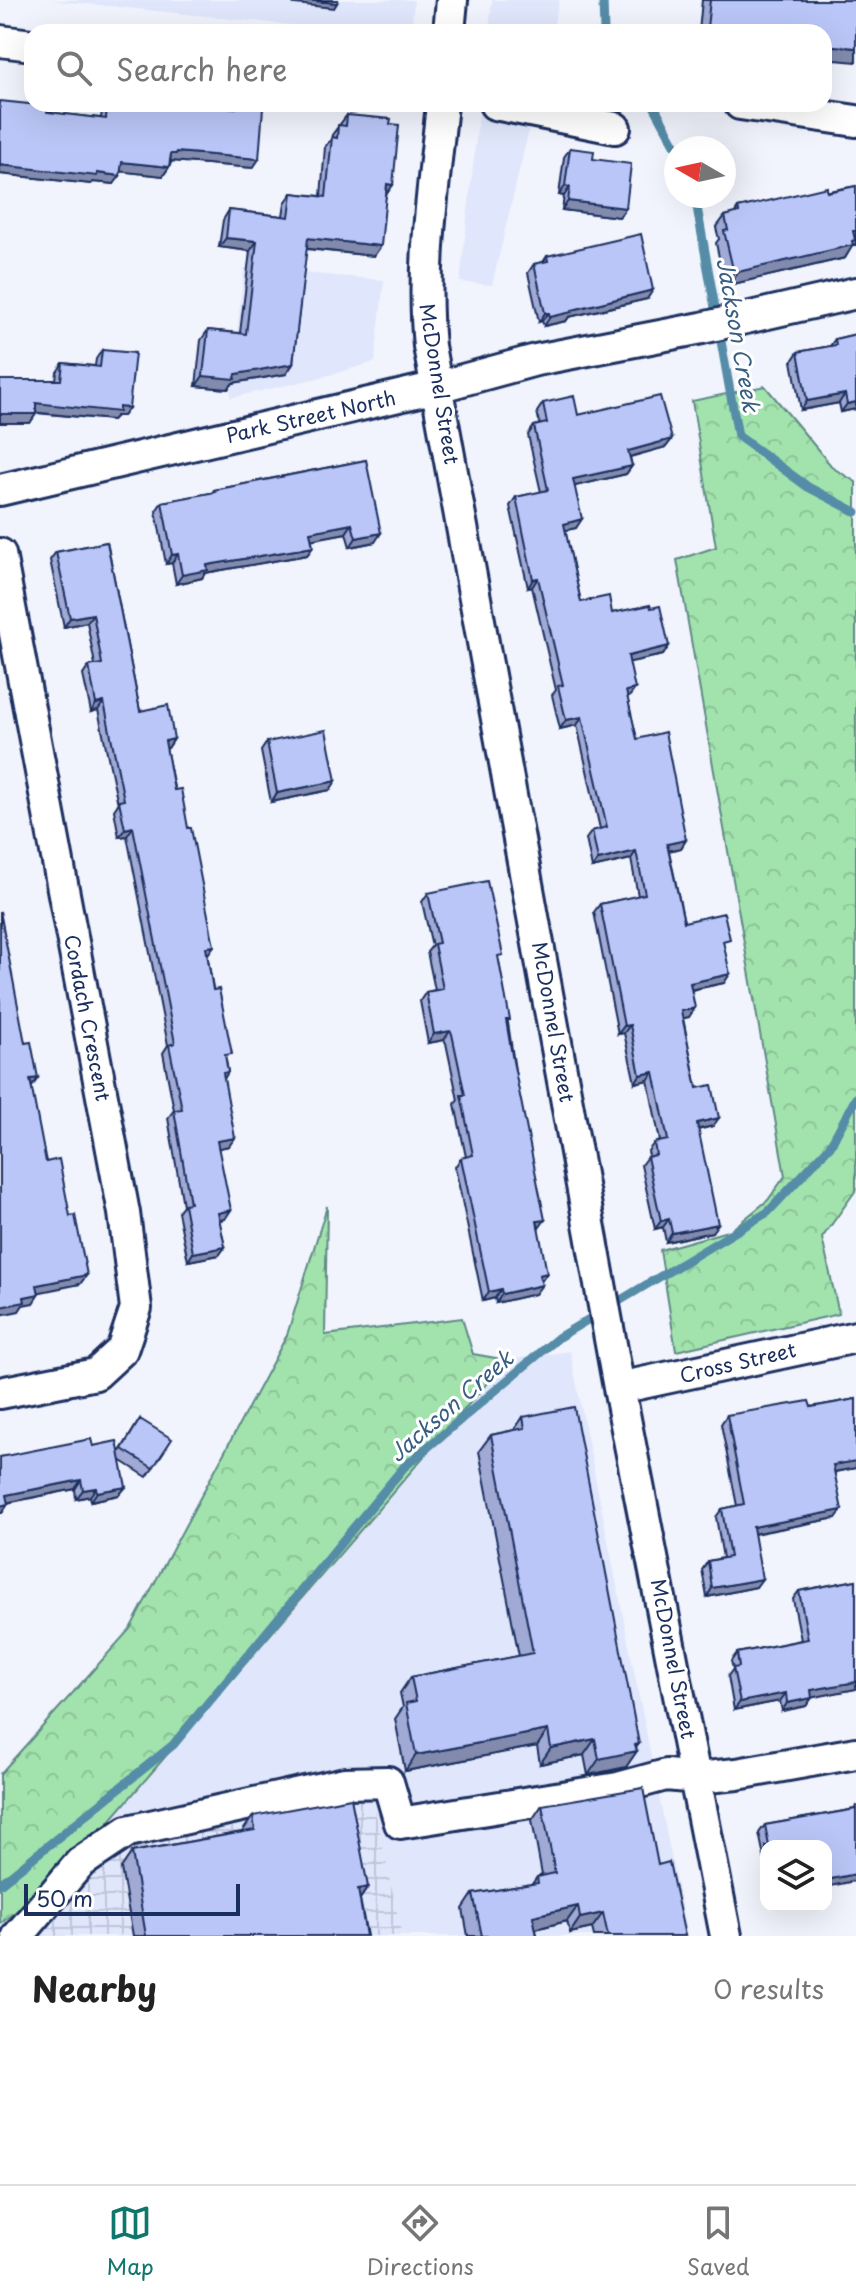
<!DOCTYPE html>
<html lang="en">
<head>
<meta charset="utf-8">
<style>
  :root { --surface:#fff; --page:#f2f2f2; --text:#222; --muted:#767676; --line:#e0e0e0; --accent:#0f766e }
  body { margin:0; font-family:"Playpen Sans",sans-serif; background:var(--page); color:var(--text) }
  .controls { position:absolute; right:24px; bottom:24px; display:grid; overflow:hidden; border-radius:16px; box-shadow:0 8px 32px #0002 }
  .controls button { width:72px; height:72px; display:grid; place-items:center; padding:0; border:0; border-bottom:2px solid var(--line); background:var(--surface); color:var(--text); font:40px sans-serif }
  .compass { position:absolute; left:664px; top:136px; width:72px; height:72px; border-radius:50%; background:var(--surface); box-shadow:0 8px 32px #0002; rotate:279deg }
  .scale { position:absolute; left:24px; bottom:20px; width:216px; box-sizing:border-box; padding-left:8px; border:4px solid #1b2f5e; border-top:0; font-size:22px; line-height:28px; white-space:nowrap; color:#1b2f5e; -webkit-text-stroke:6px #fff; paint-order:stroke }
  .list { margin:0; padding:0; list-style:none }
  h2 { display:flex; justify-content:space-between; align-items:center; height:104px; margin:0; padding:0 32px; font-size:34px }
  h2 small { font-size:26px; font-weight:400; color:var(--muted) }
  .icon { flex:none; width:44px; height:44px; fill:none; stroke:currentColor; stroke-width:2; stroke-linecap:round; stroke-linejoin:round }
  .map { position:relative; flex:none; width:856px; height:1936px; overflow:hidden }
  .search { position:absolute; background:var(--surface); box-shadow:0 8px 32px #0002; left:24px; right:24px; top:24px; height:88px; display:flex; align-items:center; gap:20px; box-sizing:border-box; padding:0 28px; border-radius:24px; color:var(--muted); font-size:30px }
  .sheet { height:248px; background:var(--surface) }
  nav { display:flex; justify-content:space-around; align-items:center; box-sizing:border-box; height:112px; border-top:2px solid var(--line); background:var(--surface); font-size:22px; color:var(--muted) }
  nav a { display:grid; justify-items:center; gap:4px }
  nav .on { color:var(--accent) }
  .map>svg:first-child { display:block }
  .built { fill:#e0e6fb }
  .industrial { fill:url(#industrial-grid) }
  .forest { fill:url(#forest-crowns); stroke:#5e8986; stroke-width:2 }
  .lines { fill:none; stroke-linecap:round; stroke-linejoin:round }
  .stream { stroke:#558ca7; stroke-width:9 }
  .minor-casing { stroke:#1b2f5e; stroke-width:36 }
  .minor { stroke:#fff; stroke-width:30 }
  .wall { fill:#a0aad4; stroke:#1b2f5e; stroke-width:2 }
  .shaded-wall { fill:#828bad; stroke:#1b2f5e; stroke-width:2 }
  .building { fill:#bac6f7; stroke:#1b2f5e; stroke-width:2 }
  .labels { text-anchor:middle; stroke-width:6; stroke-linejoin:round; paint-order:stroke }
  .street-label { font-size:20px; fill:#1b2f5e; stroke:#fff }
  .water-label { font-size:22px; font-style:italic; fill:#385e83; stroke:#fff }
</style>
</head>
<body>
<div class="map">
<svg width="856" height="1936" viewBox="0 0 856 1936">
  <defs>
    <pattern id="industrial-grid" width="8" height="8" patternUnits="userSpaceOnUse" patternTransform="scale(2)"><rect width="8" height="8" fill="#e0e6fb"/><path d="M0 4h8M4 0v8" fill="none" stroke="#c0c6da"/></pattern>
    <pattern id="forest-crowns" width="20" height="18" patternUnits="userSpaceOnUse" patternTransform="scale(2)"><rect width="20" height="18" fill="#a2e3ad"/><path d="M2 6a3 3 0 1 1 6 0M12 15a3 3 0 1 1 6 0" fill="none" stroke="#8bc397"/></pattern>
  </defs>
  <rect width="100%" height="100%" fill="#f1f4fd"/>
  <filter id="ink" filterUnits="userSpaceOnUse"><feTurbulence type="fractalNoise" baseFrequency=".0125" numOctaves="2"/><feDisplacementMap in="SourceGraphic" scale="16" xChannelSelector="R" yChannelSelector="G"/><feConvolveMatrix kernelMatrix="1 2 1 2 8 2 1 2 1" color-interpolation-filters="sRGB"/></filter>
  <g filter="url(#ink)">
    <path class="built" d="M 50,0 L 414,0 L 411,32 L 359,32 Z
      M 492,0 L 559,0 L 552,32 L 489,32 Z
      M 480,104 L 535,104 L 492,285 L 460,282 Z
      M 244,268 L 384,280 L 375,362 L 318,378 L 230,398 Z
      M 570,1351 L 687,1936 L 402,1936 L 372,1797 L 80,1857 L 507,1360 Z"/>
    <path class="industrial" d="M 372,1796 L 402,1936 L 0,1936 L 0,1924 L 65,1874 L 80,1857 Z"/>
    <path class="forest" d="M 765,386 L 833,468 L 856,482 L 856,1190 L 822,1238 L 839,1314 L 676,1351 L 660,1250 L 731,1230 L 768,1200 L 785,1176 L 677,560 L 716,547 L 692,401 Z
      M 327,1206 L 325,1335 L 462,1318 L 473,1354 L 507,1360 L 65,1873 L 0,1924 L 0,1774 L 130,1629 L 287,1335 Z"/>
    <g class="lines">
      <path class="stream" d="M 603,0 L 604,32
        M 653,104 L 677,148
        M 695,196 L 738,436 L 808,487 L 856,512
        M 0,1884 L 173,1745 L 404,1467 L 559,1337 L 768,1212 L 830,1146 L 856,1098"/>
      <g class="minor-casing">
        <path id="minor" d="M 449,32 L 452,0
          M 0,41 L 32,45
          M 442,104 C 434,185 421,265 429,346 L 619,1388 L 726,1936
          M 495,104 L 615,128
          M 740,104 L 856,121
          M 0,490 L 437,387 L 536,360 L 702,328 L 856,293
          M 0,554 L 124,1213 L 136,1308 L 122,1350 L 96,1374 L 0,1393
          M 619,1388 L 856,1337
          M 18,1936 L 80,1863 L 128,1831 L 345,1783 L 388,1782 L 400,1823 L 618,1788 L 666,1775 L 697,1778 L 737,1774 L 856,1753"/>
      </g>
      <use href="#minor" class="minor"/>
    </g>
    <path class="wall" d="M 702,0 L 856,0 L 824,32 L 699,32 Z
      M 103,104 L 235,108 L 237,105 L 253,168 L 172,161 L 169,167 L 163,176 L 121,171 L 114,184 L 93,182 L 91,184 L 0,174 L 47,112 L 101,118 Z
      M 347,115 L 386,195 L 374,256 L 306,249 L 293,364 L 286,374 L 233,383 L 228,389 L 196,386 L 201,340 L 208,330 L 240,333 L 250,251 L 219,247 L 223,220 L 229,210 L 283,216 L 285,203 L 292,193 L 321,196 L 325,147 L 331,139 L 332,135 Z
      M 570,148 L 593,159 L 626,208 L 619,217 L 562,210 L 564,196 L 559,195 L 564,157 Z
      M 856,186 L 856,245 L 853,244 L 845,258 L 729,285 L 728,280 L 724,281 L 716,243 L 719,239 L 716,228 L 725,216 L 734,214 L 738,208 Z
      M 547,256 L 647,299 L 569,317 L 566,321 L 544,326 L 542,321 L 539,322 L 528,273 L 534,264 L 543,262 Z
      M 856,334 L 856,409 L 841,412 L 839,403 L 801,410 L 792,361 L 798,352 L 830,346 L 835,339 Z
      M 102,350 L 129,408 L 123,416 L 116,416 L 112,420 L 36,413 L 30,423 L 0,423 L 0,380 L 56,380 L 57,372 L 63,363 L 95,366 L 96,359 Z
      M 543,403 L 578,415 L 672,439 L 666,447 L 630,457 L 632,466 L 626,474 L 575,486 L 576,528 L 565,530 L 581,602 L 612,613 L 651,608 L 669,646 L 663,655 L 629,662 L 629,697 L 627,698 L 637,739 L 686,840 L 681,848 L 669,851 L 684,922 L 724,947 L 724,983 L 692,990 L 689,1017 L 683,1018 L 697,1088 L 713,1126 L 698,1130 L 712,1232 L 666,1242 L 663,1227 L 655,1229 L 641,1165 L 647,1157 L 649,1156 L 648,1151 L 654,1143 L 660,1141 L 648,1080 L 635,1083 L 624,1033 L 618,1034 L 594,912 L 600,904 L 638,896 L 631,859 L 592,868 L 586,839 L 592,831 L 600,829 L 577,725 L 560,729 L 552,695 L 556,690 L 532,587 L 528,588 L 510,506 L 516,497 L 541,492 L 528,435 L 534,426 L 540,425 L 537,412 Z
      M 366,460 L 375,542 L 350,547 L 346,533 L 311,539 L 313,547 L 307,555 L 205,573 L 202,578 L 176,584 L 172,563 L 166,564 L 156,511 L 162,502 L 212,493 L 214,490 Z
      M 107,542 L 140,711 L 174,739 L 168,748 L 166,748 L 208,954 L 207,954 L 228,1072 L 224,1079 L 229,1146 L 218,1148 L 225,1219 L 219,1220 L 225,1247 L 219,1255 L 188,1261 L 178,1212 L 183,1205 L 168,1118 L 174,1110 L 163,1053 L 168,1045 L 127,836 L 119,837 L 114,810 L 118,804 L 98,710 L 91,712 L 83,675 L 89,666 L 95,665 L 87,622 L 64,627 L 50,560 L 56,552 Z
      M 267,742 L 330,790 L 271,802 L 261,751 Z
      M 428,893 L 499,961 L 538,1228 L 541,1282 L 535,1294 L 496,1303 L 495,1298 L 483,1301 L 455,1167 L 461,1158 L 466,1157 L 455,1104 L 458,1100 L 446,1043 L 444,1040 L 428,1043 L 420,1001 L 426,992 L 435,990 L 427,952 L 432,946 L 422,902 Z
      M 856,1399 L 856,1468 L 835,1472 L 836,1518 L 754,1534 L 756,1587 L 707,1597 L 702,1570 L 708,1561 L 723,1558 L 716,1517 L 722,1509 L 737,1506 L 721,1424 L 727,1415 L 811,1407 Z
      M 523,1417 L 636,1748 L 626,1767 L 588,1775 L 584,1755 L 540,1764 L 537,1746 L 405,1771 L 395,1719 L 403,1707 L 400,1693 L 411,1677 L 519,1656 L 479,1451 L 491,1435 L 514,1430 Z
      M 140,1419 L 153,1468 L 147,1477 L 120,1460 L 119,1495 L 91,1501 L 90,1496 L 76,1499 L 75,1489 L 7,1503 L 8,1504 L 2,1513 L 0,1513 L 0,1457 L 93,1446 L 119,1453 Z
      M 856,1580 L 856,1689 L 812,1697 L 806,1706 L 782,1711 L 780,1701 L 734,1710 L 728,1676 L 733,1669 L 731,1661 L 737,1653 L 801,1640 L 793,1599 L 799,1591 Z
      M 542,1805 L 658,1865 L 685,1936 L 594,1936 L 592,1928 L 570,1933 L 567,1921 L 536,1929 L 537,1936 L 468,1936 L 463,1909 L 473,1894 L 532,1884 L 537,1877 L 542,1875 L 532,1820 Z
      M 856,1805 L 856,1874 L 854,1881 L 826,1846 L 766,1846 L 766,1866 L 759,1833 L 765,1825 L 855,1809 Z
      M 253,1816 L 368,1887 L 360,1899 L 367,1936 L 133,1936 L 121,1868 L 132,1852 L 242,1832 Z"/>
    <path class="shaded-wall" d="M 297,0 L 305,0 L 337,3 L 334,8 L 294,4 Z
      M 707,28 L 753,32 L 704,32 Z
      M 824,45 L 856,48 L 856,62 L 824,59 Z
      M 177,152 L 259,159 L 253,168 L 172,161 L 170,163 L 171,154 Z
      M 122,162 L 169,167 L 163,176 L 116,171 Z
      M 0,165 L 97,173 L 120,176 L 114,184 L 93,182 L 91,184 L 0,174 Z
      M 387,184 L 393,185 L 386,195 Z
      M 565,186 L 570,187 L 564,196 L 559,195 Z
      M 568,201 L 626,208 L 619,217 L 562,210 Z
      M 853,231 L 856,231 L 856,245 L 852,244 L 853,245 L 845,258 L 729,285 L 738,272 Z
      M 226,238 L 257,241 L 250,251 L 219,247 Z
      M 308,238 L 381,246 L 374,256 L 301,248 Z
      M 737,268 L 728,280 L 724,281 L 733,269 Z
      M 653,290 L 647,299 L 569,317 L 566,321 L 544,326 L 550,317 L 572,310 Z
      M 545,313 L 549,313 L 542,321 L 539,322 Z
      M 293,364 L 286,374 L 233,383 L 228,389 L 196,386 L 203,376 L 236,374 Z
      M 845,394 L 839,403 L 801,410 L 807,401 Z
      M 856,402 L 856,409 L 841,412 L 847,404 Z
      M 36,403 L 119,407 L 129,408 L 123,416 L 116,416 L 112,420 L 30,412 Z
      M 0,414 L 36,414 L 30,423 L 0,423 Z
      M 672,439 L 666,447 L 622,459 L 628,451 Z
      M 632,466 L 626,474 L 567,488 L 573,479 Z
      M 582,519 L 576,528 L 558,532 L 564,524 Z
      M 352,524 L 346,533 L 304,541 L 310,532 Z
      M 381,533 L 375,542 L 350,547 L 356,538 Z
      M 313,547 L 307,555 L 205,573 L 202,578 L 176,584 L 182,575 L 207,565 Z
      M 178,554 L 172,563 L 166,564 L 172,555 Z
      M 538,578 L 532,587 L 528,588 L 533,579 Z
      M 93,614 L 87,622 L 64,627 L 70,618 Z
      M 669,646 L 663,655 L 622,664 L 628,656 Z
      M 635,689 L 629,697 L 620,699 L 626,691 Z
      M 104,702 L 98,710 L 91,712 L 96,704 Z
      M 582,717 L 577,725 L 560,729 L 566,720 Z
      M 174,739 L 168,748 L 159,750 L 165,741 Z
      M 336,781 L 330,790 L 271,802 L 277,793 Z
      M 133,827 L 127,836 L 119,837 L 125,829 Z
      M 686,840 L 681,848 L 661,852 L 667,844 Z
      M 636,851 L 631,859 L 592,868 L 598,860 Z
      M 214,946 L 208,954 L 200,956 L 206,947 Z
      M 730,974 L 724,983 L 684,991 L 690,983 Z
      M 695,1008 L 689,1017 L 675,1020 L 681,1011 Z
      M 630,1025 L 624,1033 L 618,1034 L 624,1026 Z
      M 450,1031 L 444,1040 L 428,1043 L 434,1034 Z
      M 654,1072 L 648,1080 L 635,1083 L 640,1075 Z
      M 38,1078 L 32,1087 L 30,1079 Z
      M 719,1118 L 713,1126 L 691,1131 L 697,1123 Z
      M 235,1138 L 229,1146 L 211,1150 L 217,1141 Z
      M 231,1210 L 225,1219 L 212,1221 L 218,1213 Z
      M 669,1219 L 663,1227 L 655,1229 L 661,1221 Z
      M 545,1220 L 539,1228 L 537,1221 Z
      M 718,1224 L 712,1232 L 666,1242 L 672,1233 Z
      M 225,1247 L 219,1255 L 188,1261 L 193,1253 Z
      M 547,1273 L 541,1282 L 539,1275 Z
      M 87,1275 L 80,1284 L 31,1294 L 37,1285 Z
      M 542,1285 L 535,1294 L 496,1303 L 502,1294 Z
      M 501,1289 L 495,1298 L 483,1301 L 489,1292 Z
      M 39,1294 L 33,1303 L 23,1305 L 19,1311 L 0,1315 L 0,1307 L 24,1297 Z
      M 856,1461 L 856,1468 L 828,1473 L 833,1465 Z
      M 81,1480 L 75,1489 L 0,1504 L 6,1495 Z
      M 126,1487 L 119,1495 L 91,1501 L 97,1492 Z
      M 96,1488 L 90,1496 L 76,1499 L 83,1490 Z
      M 8,1504 L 2,1513 L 0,1513 L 0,1506 Z
      M 842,1510 L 836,1518 L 747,1535 L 753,1527 Z
      M 762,1579 L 756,1587 L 707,1597 L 712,1588 Z
      M 856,1682 L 856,1689 L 805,1699 L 811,1690 Z
      M 786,1693 L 780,1701 L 734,1710 L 740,1702 Z
      M 812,1698 L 806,1706 L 782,1711 L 787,1703 Z
      M 548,1730 L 537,1746 L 405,1771 L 416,1755 Z
      M 595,1739 L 584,1755 L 540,1764 L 551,1748 Z
      M 639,1744 L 633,1752 L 637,1751 L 626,1767 L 588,1775 L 599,1759 Z
      M 856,1874 L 856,1879 L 854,1881 L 826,1887 L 826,1880 Z
      M 368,1887 L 357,1903 L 358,1889 Z
      M 578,1906 L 567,1921 L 523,1932 L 533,1916 Z
      M 603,1913 L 592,1928 L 570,1933 L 580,1918 Z"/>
    <path class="building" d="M 305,0 L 338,0 L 337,3 Z
      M 710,0 L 856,0 L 856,48 L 824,45 L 824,32 L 753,32 L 707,28 Z
      M 0,101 L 48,106 L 47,112 L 106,119 L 107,104 L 201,104 L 236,108 L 237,105 L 263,108 L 259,159 L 177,152 L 176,154 L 171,154 L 169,167 L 122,162 L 120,176 L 97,173 L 97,176 L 0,165 Z
      M 347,115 L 391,119 L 390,124 L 399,125 L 393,185 L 387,184 L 381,246 L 308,238 L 293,364 L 236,374 L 235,379 L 203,376 L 208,330 L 246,334 L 257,241 L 226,238 L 229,210 L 289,217 L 292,193 L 326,197 L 332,137 L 337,138 L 338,125 L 346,126 Z
      M 570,148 L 594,151 L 593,159 L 631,164 L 626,208 L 568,201 L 570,187 L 565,186 Z
      M 856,186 L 856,231 L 853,231 L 855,240 L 852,241 L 853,245 L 738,272 L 737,268 L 733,269 L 724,231 L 728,230 L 725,216 L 739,212 L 738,208 L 827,187 L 827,192 Z
      M 641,234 L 653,290 L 572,310 L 572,312 L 550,317 L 549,313 L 545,313 L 534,264 L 548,261 L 547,256 Z
      M 856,334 L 856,402 L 847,404 L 845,394 L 807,401 L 798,352 L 836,345 L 835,339 Z
      M 102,350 L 135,353 L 129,408 L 119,407 L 119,412 L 36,403 L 36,414 L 0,414 L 0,380 L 61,380 L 63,363 L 100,367 Z
      M 574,396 L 578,415 L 660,396 L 672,439 L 628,451 L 632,466 L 573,479 L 582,519 L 564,524 L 581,602 L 609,596 L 612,613 L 650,605 L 651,608 L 660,606 L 669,646 L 628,656 L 635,689 L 626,691 L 637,739 L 665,732 L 686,840 L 667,844 L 684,922 L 724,913 L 730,939 L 723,941 L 730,974 L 690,983 L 695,1008 L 681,1011 L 697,1088 L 712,1085 L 719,1118 L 697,1123 L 718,1224 L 672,1233 L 669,1219 L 661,1221 L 647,1157 L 656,1155 L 654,1143 L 668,1140 L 654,1072 L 640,1075 L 630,1025 L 624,1026 L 600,904 L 645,894 L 636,851 L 598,860 L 592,831 L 607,827 L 582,717 L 566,720 L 558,686 L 563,685 L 538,578 L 533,579 L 516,497 L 548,490 L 534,426 L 547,423 L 543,403 Z
      M 366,460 L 381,533 L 356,538 L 352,524 L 310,532 L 313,547 L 207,565 L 208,570 L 182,575 L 178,554 L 172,555 L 162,502 L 215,492 L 214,490 Z
      M 107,542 L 140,711 L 168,705 L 174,739 L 165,741 L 174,790 L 181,789 L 188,828 L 191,828 L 214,946 L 206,947 L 213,990 L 219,989 L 232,1054 L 225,1055 L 228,1072 L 223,1073 L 235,1138 L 217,1141 L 231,1210 L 218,1213 L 225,1247 L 193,1253 L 184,1204 L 190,1203 L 174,1110 L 182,1109 L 169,1045 L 175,1043 L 133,827 L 125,829 L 119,801 L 124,800 L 104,702 L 96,704 L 89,666 L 102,664 L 93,614 L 70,618 L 56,552 Z
      M 326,730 L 336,781 L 277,793 L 267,742 Z
      M 487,881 L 503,955 L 498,956 L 510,1020 L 506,1020 L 513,1061 L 545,1220 L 537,1221 L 547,1273 L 539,1275 L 542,1285 L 502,1294 L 501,1289 L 489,1292 L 461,1158 L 473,1155 L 461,1095 L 465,1095 L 452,1034 L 450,1031 L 434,1034 L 426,992 L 443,989 L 434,944 L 439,943 L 428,893 Z
      M 0,911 L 25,1043 L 31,1042 L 38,1078 L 30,1079 L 46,1162 L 59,1159 L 70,1216 L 75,1215 L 87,1275 L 37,1285 L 39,1294 L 24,1297 L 25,1302 L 0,1307 Z
      M 856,1399 L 856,1461 L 833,1465 L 842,1510 L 753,1527 L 762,1579 L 712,1588 L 708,1561 L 730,1557 L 722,1509 L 744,1504 L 727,1415 L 809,1401 L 811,1407 Z
      M 574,1407 L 639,1744 L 635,1745 L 637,1751 L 599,1759 L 595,1739 L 551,1748 L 548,1730 L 416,1755 L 406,1703 L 416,1701 L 411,1677 L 533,1653 L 491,1435 L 525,1428 L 523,1417 Z
      M 140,1419 L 172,1439 L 153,1468 L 122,1449 Z
      M 91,1439 L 93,1446 L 117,1441 L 126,1487 L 97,1492 L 96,1488 L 83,1490 L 81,1480 L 6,1495 L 8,1504 L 0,1506 L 0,1457 Z
      M 856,1580 L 856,1682 L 811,1690 L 812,1698 L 787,1703 L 786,1693 L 740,1702 L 733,1668 L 739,1667 L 737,1653 L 808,1639 L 799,1591 Z
      M 643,1788 L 658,1865 L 669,1862 L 685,1936 L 608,1936 L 603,1913 L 580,1918 L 578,1906 L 533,1916 L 537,1936 L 482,1936 L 473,1894 L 538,1883 L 537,1877 L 555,1873 L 542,1805 Z
      M 351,1798 L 368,1887 L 358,1889 L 366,1936 L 146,1936 L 132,1852 L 255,1830 L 253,1816 Z
      M 856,1809 L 856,1874 L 826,1880 L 826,1846 L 769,1846 L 765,1825 Z"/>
  </g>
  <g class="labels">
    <g class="street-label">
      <text transform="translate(439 384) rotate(81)" y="7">McDonnel Street</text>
      <text transform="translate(311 417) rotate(-13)" y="7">Park Street North</text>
      <text transform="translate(87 1018) rotate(79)" y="7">Cordach Crescent</text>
      <text transform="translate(553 1022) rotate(80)" y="7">McDonnel Street</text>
      <text transform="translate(738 1363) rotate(-13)" y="7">Cross Street</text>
      <text transform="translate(673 1659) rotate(79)" y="7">McDonnel Street</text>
    </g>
    <g class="water-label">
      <text transform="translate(738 335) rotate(80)" y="8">Jackson Creek</text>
      <text transform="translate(451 1406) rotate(-41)" y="8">Jackson Creek</text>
    </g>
  </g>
</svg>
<div class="controls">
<button><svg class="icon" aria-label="layers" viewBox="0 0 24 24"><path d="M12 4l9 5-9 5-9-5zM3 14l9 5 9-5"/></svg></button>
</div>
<svg class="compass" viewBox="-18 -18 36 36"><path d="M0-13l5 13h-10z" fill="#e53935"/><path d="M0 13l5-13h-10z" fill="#767676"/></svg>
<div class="scale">50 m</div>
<div class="search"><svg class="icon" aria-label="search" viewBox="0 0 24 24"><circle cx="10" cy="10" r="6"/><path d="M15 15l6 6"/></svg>Search here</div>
</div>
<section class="sheet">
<h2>Nearby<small>0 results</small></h2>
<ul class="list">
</ul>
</section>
<nav>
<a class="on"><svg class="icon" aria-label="map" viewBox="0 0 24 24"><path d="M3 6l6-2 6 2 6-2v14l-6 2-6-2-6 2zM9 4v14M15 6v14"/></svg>Map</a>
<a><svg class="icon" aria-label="directions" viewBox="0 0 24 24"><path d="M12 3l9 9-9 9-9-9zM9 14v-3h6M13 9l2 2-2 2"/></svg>Directions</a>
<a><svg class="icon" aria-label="saved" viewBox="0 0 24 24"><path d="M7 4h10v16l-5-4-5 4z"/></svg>Saved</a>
</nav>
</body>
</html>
